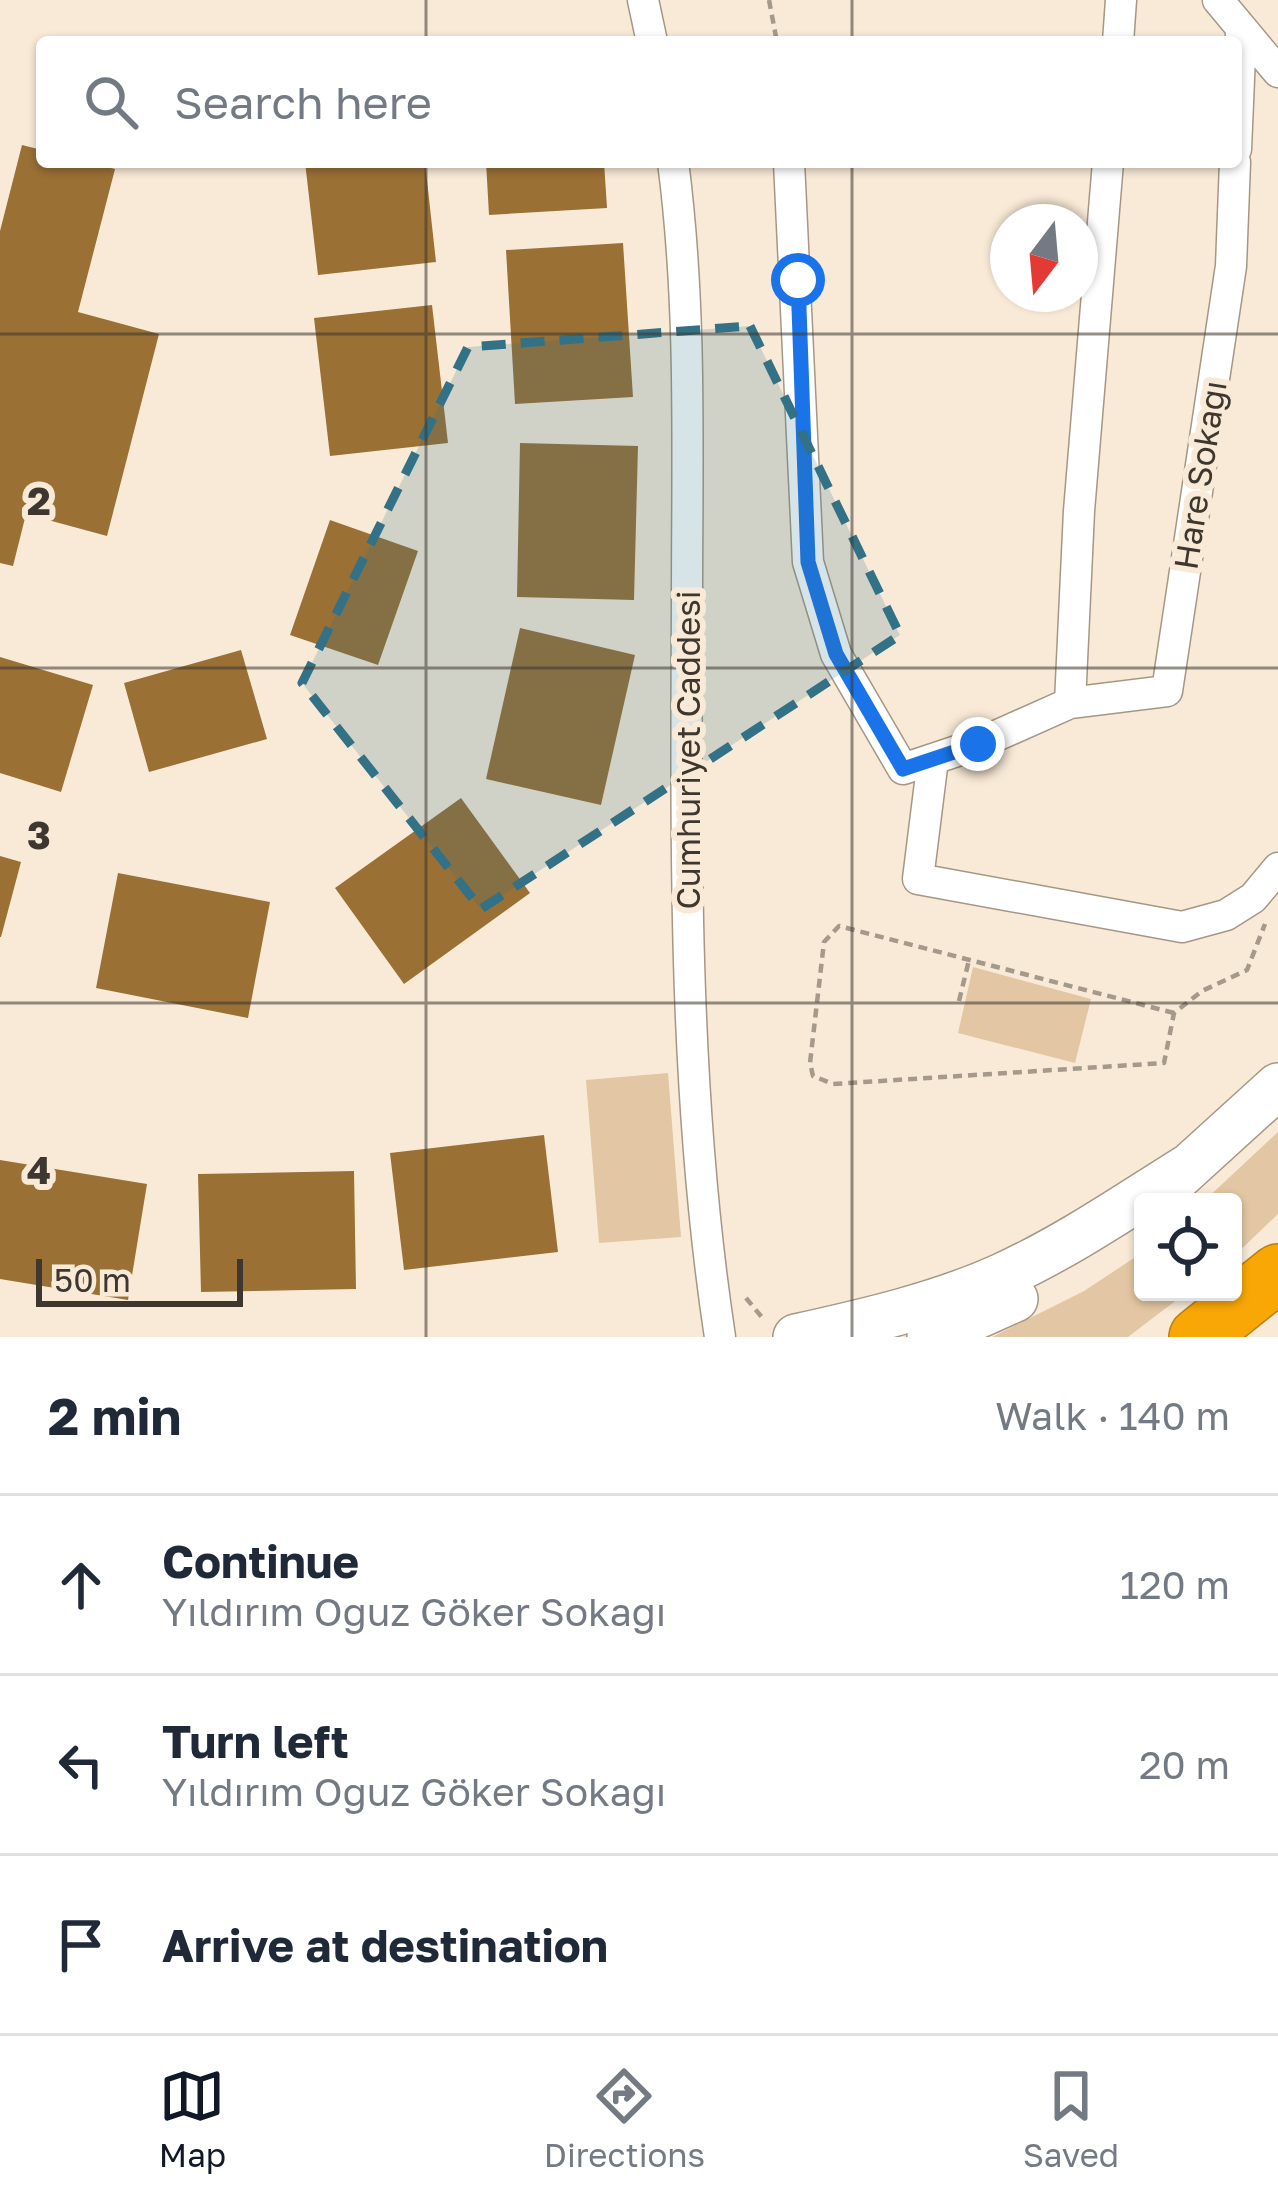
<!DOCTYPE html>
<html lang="en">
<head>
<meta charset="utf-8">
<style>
  :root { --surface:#fff; --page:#f6f6f7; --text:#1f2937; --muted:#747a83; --line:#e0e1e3; --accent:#111827 }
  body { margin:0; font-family:"Golos Text",sans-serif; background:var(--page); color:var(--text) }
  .controls { position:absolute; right:36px; bottom:36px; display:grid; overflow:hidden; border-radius:12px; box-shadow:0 3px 9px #0004 }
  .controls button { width:108px; height:108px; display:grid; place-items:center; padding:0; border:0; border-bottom:3px solid var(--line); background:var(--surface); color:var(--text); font:60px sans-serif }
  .compass { position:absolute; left:990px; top:204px; width:108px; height:108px; border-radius:50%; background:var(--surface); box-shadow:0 3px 9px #0004; rotate:196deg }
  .scale { position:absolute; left:36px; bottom:30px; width:207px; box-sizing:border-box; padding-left:12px; border:6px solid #3d372f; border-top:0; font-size:33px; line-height:42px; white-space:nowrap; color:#3d372f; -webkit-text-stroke:9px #f9ead7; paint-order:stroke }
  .stop { position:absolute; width:36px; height:36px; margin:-27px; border:9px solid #1a73e8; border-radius:50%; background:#fff }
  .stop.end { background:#1a73e8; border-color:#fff; box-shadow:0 3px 12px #0008 }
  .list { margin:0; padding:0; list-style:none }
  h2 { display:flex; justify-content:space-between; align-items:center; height:156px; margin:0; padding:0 48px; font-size:51px }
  h2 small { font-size:39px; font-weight:400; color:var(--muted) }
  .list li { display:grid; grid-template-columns:78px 1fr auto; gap:36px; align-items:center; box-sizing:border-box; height:180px; padding:0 48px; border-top:3px solid var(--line) }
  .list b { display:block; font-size:45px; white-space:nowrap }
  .list p { margin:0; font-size:39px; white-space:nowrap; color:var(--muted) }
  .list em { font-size:39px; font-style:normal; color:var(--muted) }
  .icon { flex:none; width:66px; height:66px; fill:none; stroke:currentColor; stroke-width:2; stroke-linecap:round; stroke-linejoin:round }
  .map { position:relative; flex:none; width:1278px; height:1337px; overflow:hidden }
  .search { position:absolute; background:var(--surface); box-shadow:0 3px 9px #0004; left:36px; right:36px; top:36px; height:132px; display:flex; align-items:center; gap:30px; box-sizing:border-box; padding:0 42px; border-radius:12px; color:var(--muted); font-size:45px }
  .sheet { height:696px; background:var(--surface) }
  nav { display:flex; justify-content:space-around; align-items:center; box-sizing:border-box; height:168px; border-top:3px solid var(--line); background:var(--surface); font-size:33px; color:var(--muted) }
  nav a { display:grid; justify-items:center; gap:6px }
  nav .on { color:var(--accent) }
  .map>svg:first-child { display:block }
  .green { fill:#e3c7a4 }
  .building { fill:#9a7035 }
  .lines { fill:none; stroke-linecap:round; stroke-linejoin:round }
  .street-casing { stroke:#a59785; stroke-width:33 }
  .secondary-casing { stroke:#a59785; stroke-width:48 }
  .highway-casing { stroke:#b78014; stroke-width:60 }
  .path { stroke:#a4998b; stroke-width:4.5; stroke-dasharray:9 6; stroke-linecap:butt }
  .street { stroke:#fff; stroke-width:30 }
  .secondary { stroke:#fff; stroke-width:45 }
  .highway { stroke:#f9a705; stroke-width:57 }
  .route { stroke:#1a73e8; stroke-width:15 }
  .marked { fill:#327186; fill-opacity:0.2; stroke:#327186; stroke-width:9; stroke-dasharray:24 15; stroke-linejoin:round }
  .grid { fill:none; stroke:#3d372f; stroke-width:3; stroke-opacity:0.55 }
  .labels { text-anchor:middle; stroke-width:12; stroke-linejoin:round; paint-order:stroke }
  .street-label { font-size:33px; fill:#3d372f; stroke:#f9ead7 }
  .grid-label { font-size:39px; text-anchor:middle; font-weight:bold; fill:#3d372f; stroke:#f9ead7; stroke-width:12; stroke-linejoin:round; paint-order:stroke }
</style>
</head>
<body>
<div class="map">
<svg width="1278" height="1337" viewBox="0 0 1278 1337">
  <rect width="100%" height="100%" fill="#f9ead7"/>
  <path class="green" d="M 973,967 L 1091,999 L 1075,1063 L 958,1033 Z
    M 668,1073 L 681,1237 L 599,1243 L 586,1080 Z
    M 1278,1132 L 1278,1214 L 1233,1257 L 1233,1202 L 1203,1202 Z
    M 1143,1252 L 1143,1292 L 1187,1292 L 1128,1337 L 992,1337 L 1084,1291 Z"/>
  <path class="building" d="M 22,145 L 42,150 L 42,162 L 87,162 L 115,169 L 78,312 L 159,334 L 107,536 L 26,514 L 13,566 L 0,563 L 0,231 Z
    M 305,162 L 425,162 L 436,262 L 318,275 Z
    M 486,162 L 604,162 L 607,208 L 489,215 Z
    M 623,243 L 633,397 L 515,404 L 506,250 Z
    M 432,305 L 448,443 L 330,456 L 314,318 Z
    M 520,443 L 638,446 L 634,600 L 517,597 Z
    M 330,520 L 418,551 L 378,665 L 290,635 Z
    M 520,628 L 635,655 L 601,805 L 486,779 Z
    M 241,650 L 267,739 L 149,772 L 124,683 Z
    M 0,657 L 93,685 L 61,792 L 0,773 Z
    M 461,798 L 530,893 L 404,984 L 335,888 Z
    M 0,856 L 21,862 L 1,937 L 0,937 Z
    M 118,873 L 270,902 L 248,1018 L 96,988 Z
    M 544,1135 L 558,1252 L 404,1270 L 390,1153 Z
    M 0,1160 L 147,1184 L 128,1300 L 0,1279 Z
    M 354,1171 L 356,1289 L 201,1292 L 198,1174 Z"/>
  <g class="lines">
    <g class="street-casing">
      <path id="street" d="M 643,0 L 652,42
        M 1218,0 L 1278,72
        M 1118,42 L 1121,0
        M 1236,149 L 1241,32
        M 673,162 C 692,305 687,455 687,600 C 686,845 683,1094 720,1337
        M 789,162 L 808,562 L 836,654 L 903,769 L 978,744 L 1070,703 L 1167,691 L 1231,266 L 1235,162
        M 1070,703 L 1079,511 L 1108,162
        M 933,759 L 918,879 L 1182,927 L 1226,915 L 1253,898 L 1278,868"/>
    </g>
    <g class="secondary-casing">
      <path id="secondary" d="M 1169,1185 L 1278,1086
        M 796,1337 C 864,1322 938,1305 1002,1276 C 1068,1246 1127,1205 1188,1167
        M 930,1337 L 1015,1299"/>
    </g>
    <g class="highway-casing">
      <path id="highway" d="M 1198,1337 L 1278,1273"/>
    </g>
    <path class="path" d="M 769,0 L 777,42
      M 959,1001 L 969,960
      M 1174,1013 L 839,926 L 824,942 L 810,1063 L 813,1076 L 833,1084 L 1164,1063 L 1174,1013 L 1202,991 L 1247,970 L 1265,924
      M 746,1298 L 765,1321"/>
    <use href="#street" class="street"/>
    <use href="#secondary" class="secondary"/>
    <use href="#highway" class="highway"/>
  </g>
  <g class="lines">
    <path class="route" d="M 798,280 L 808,562 L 836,654 L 903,769 L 978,744"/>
  </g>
  <path class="marked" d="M 750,326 L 900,635 L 481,909 L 302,683 L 468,347 Z"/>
  <path class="grid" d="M 426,0 L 426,42M 852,0 L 852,42M 426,162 L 426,1337M 852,162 L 852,1337M 0,334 L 1278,334M 0,668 L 1278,668M 0,1003 L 1278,1003"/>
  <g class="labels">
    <g class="street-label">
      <text transform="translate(1200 475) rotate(-81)" y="12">Hare Sokağı</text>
      <text transform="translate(688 750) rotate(-90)" y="12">Cumhuriyet Caddesi</text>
    </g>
  </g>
  <g class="grid-label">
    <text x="39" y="515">2</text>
    <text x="39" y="849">3</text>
    <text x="39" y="1184">4</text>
  </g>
</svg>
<div class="controls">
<button><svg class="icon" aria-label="locate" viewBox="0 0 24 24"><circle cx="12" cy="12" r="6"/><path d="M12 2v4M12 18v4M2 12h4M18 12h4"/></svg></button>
</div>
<svg class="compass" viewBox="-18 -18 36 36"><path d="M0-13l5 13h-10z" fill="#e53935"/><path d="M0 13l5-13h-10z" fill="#747a83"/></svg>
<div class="scale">50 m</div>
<div class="stop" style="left:798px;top:280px"></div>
<div class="stop end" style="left:978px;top:744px"></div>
<div class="search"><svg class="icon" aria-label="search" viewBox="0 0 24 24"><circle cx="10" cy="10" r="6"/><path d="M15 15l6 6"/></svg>Search here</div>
</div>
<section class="sheet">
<h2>2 min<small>Walk · 140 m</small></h2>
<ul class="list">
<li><svg class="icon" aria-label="ahead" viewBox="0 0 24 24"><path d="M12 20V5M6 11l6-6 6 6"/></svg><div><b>Continue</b><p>Yıldırım Oğuz Göker Sokağı</p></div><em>120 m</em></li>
<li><svg class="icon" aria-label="left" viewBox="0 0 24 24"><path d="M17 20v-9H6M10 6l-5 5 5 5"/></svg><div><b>Turn left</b><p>Yıldırım Oğuz Göker Sokağı</p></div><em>20 m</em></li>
<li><svg class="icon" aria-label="arrive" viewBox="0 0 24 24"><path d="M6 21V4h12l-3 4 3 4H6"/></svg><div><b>Arrive at destination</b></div></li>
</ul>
</section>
<nav>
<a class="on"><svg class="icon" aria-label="map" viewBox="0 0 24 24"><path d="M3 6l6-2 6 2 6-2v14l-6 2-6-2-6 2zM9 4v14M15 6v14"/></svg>Map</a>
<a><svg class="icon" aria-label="directions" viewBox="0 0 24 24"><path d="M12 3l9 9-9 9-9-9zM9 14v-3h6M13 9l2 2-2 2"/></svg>Directions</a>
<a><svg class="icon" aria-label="saved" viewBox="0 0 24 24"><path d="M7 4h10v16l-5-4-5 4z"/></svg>Saved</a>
</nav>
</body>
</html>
